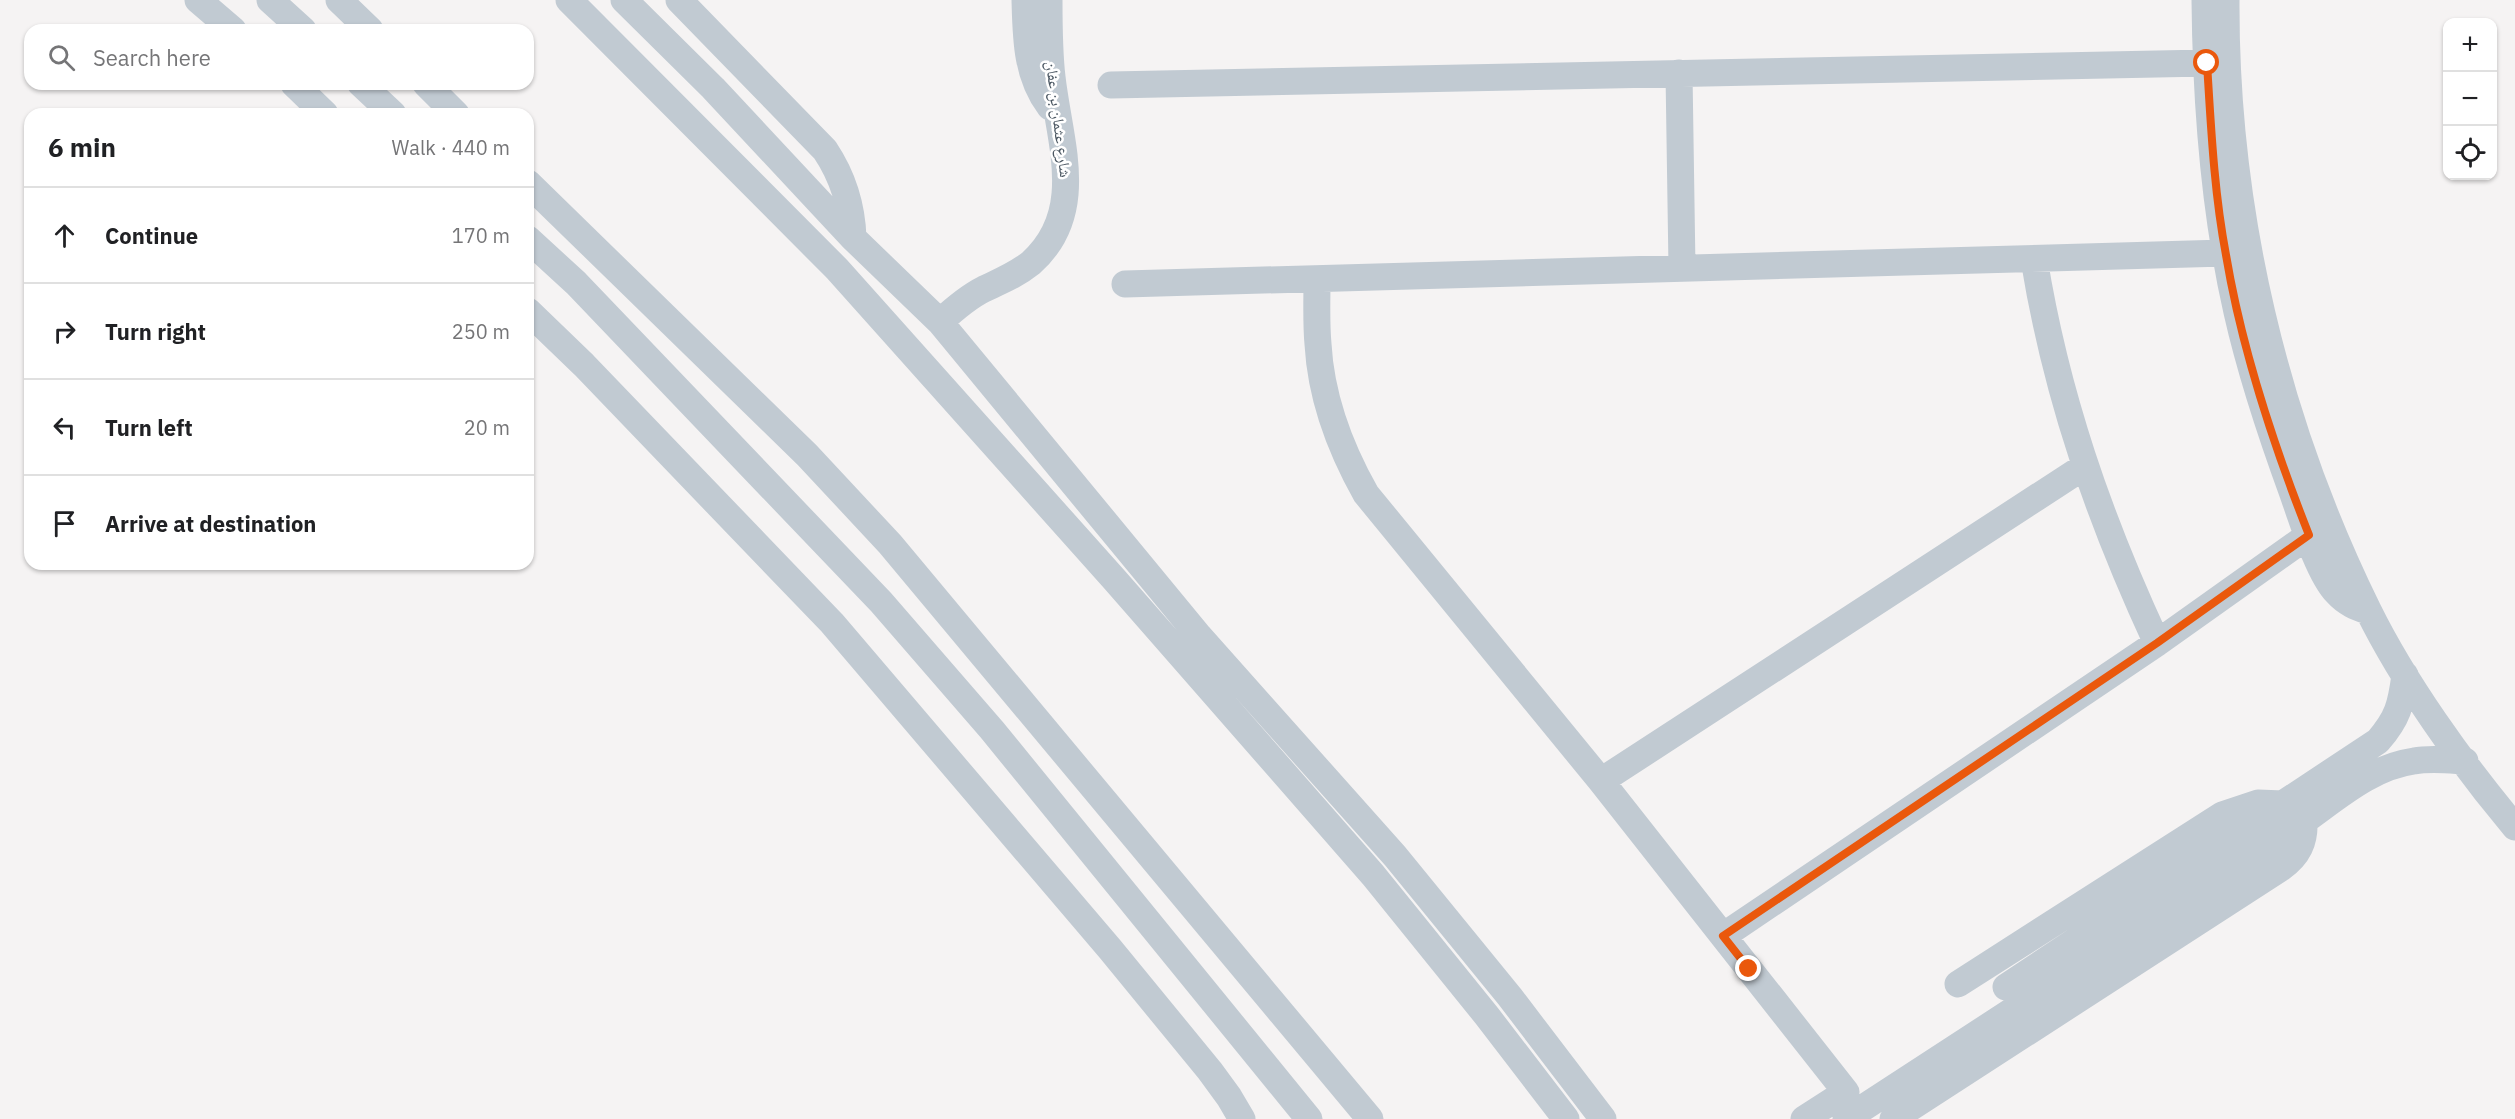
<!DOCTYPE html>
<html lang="en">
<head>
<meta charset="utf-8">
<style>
  :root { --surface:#fff; --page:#f6f6f6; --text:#202124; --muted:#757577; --line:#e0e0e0 }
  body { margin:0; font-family:"IBM Plex Sans","Noto Naskh Arabic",sans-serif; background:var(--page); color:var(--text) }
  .controls { position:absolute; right:18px; top:18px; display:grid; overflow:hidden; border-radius:12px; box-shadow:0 2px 4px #0004 }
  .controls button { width:54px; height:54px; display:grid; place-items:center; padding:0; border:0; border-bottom:2px solid var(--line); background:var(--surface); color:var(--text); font:30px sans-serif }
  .stop { position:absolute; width:18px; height:18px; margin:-14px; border:4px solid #ea580c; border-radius:50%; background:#fff }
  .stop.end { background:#ea580c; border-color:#fff; box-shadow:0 2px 6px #0008 }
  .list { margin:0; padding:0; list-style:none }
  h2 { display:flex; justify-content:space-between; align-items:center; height:78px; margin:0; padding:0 24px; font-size:26px }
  h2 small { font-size:20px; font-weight:400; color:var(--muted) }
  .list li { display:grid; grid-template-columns:39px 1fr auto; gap:18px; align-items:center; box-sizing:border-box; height:96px; padding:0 24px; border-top:2px solid var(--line) }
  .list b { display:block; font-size:22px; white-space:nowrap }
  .list em { font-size:20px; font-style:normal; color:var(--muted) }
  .icon { flex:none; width:33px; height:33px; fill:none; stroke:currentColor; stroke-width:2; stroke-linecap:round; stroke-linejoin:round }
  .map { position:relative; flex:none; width:2515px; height:1119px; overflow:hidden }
  .search { position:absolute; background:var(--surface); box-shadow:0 2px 4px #0004; left:24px; top:24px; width:510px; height:66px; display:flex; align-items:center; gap:15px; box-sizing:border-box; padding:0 21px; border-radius:18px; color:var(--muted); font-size:22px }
  .panel { position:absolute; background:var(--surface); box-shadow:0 2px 4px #0004; left:24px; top:108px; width:510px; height:462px; border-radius:18px }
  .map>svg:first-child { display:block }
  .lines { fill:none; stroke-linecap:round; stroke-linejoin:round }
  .minor { stroke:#c1cad2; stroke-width:27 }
  .route { stroke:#ea580c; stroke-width:8 }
  .labels { text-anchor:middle; stroke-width:5; stroke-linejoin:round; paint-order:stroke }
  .street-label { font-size:16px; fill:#4a5661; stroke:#fff }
</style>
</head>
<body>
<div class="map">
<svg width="2515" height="1119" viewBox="0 0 2515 1119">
  <rect width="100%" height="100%" fill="#f5f3f3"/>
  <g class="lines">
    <path class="minor" d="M 198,0 L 233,30
      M 270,0 L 303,30
      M 339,0 L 370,30
      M 569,0 L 837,269 L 1114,579 L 1373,875 L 1487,1016 L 1566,1119
      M 624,0 L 713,88 L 853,238 L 940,322 L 1199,636 L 1395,856 L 1510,997 L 1603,1119
      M 679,0 L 825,150 C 843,177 852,205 853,238
      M 1025,0 C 1026,38 1026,75 1050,107
      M 2205,0 C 2206,103 2214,211 2237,312 C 2251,374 2271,434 2293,494 C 2302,520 2319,575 2337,593 C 2346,603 2356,607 2368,611
      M 2226,0 C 2225,210 2275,421 2368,610 C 2404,683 2462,764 2515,827
      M 1679,73 L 1682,268
      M 294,84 L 325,114
      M 361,84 L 393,114
      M 426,84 L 456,114
      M 1111,85 L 2207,63
      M 528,183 L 807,455 L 890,544 L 1370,1119
      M 528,239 L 576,283 L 881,602 L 992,730 L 1309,1119
      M 2034,259 C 2056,395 2099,518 2157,643
      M 1317,279 C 1317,301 1316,323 1318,344 C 1321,398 1340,448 1366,494 L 1601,781 L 1846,1092 L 1804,1119
      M 1125,284 L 2225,253
      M 528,311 L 584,365 L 832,623 L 1110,949 L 1210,1071 L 1229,1097 L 1242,1119
      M 940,322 C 953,310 968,297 984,289 C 1001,281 1016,275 1031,263 C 1088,212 1059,141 1052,77 C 1049,52 1049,26 1049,0
      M 1601,781 L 2085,466
      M 1723,936 L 2157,643 L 2309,535
      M 1958,984 L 2222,815 L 2258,803 L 2283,804
      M 2006,987 L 2378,741 C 2398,718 2401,705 2405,675
      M 1846,1119 L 2304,821 C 2338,797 2371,767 2414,761 C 2430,758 2448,760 2465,761
      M 1893,1119 L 2281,868 C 2298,856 2305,842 2304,821"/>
  </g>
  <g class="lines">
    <path class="route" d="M 1749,969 L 1723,936 L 2157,643 L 2309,535 C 2273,444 2242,351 2226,255 C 2214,192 2211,127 2207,63"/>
  </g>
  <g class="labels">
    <g class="street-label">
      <text transform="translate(1059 119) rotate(83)" y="6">شارع عثمان بن عفان</text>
    </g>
  </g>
</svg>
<div class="controls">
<button>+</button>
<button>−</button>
<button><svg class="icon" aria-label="locate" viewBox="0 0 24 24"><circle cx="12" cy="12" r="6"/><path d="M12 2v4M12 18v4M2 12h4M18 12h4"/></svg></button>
</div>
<div class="stop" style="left:2207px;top:63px"></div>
<div class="stop end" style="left:1749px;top:969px"></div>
<div class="search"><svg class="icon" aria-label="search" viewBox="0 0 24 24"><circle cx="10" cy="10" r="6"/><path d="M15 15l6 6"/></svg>Search here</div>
<section class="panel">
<h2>6 min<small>Walk · 440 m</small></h2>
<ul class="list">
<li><svg class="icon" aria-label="ahead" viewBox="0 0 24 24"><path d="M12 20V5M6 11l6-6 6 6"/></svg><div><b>Continue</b></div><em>170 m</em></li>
<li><svg class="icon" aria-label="right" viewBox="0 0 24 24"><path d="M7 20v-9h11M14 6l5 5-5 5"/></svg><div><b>Turn right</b></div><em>250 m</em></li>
<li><svg class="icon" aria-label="left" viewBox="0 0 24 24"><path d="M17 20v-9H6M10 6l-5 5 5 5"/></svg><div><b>Turn left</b></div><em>20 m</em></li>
<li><svg class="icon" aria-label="arrive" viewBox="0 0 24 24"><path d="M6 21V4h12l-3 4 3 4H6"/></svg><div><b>Arrive at destination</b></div></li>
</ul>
</section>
</div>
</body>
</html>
